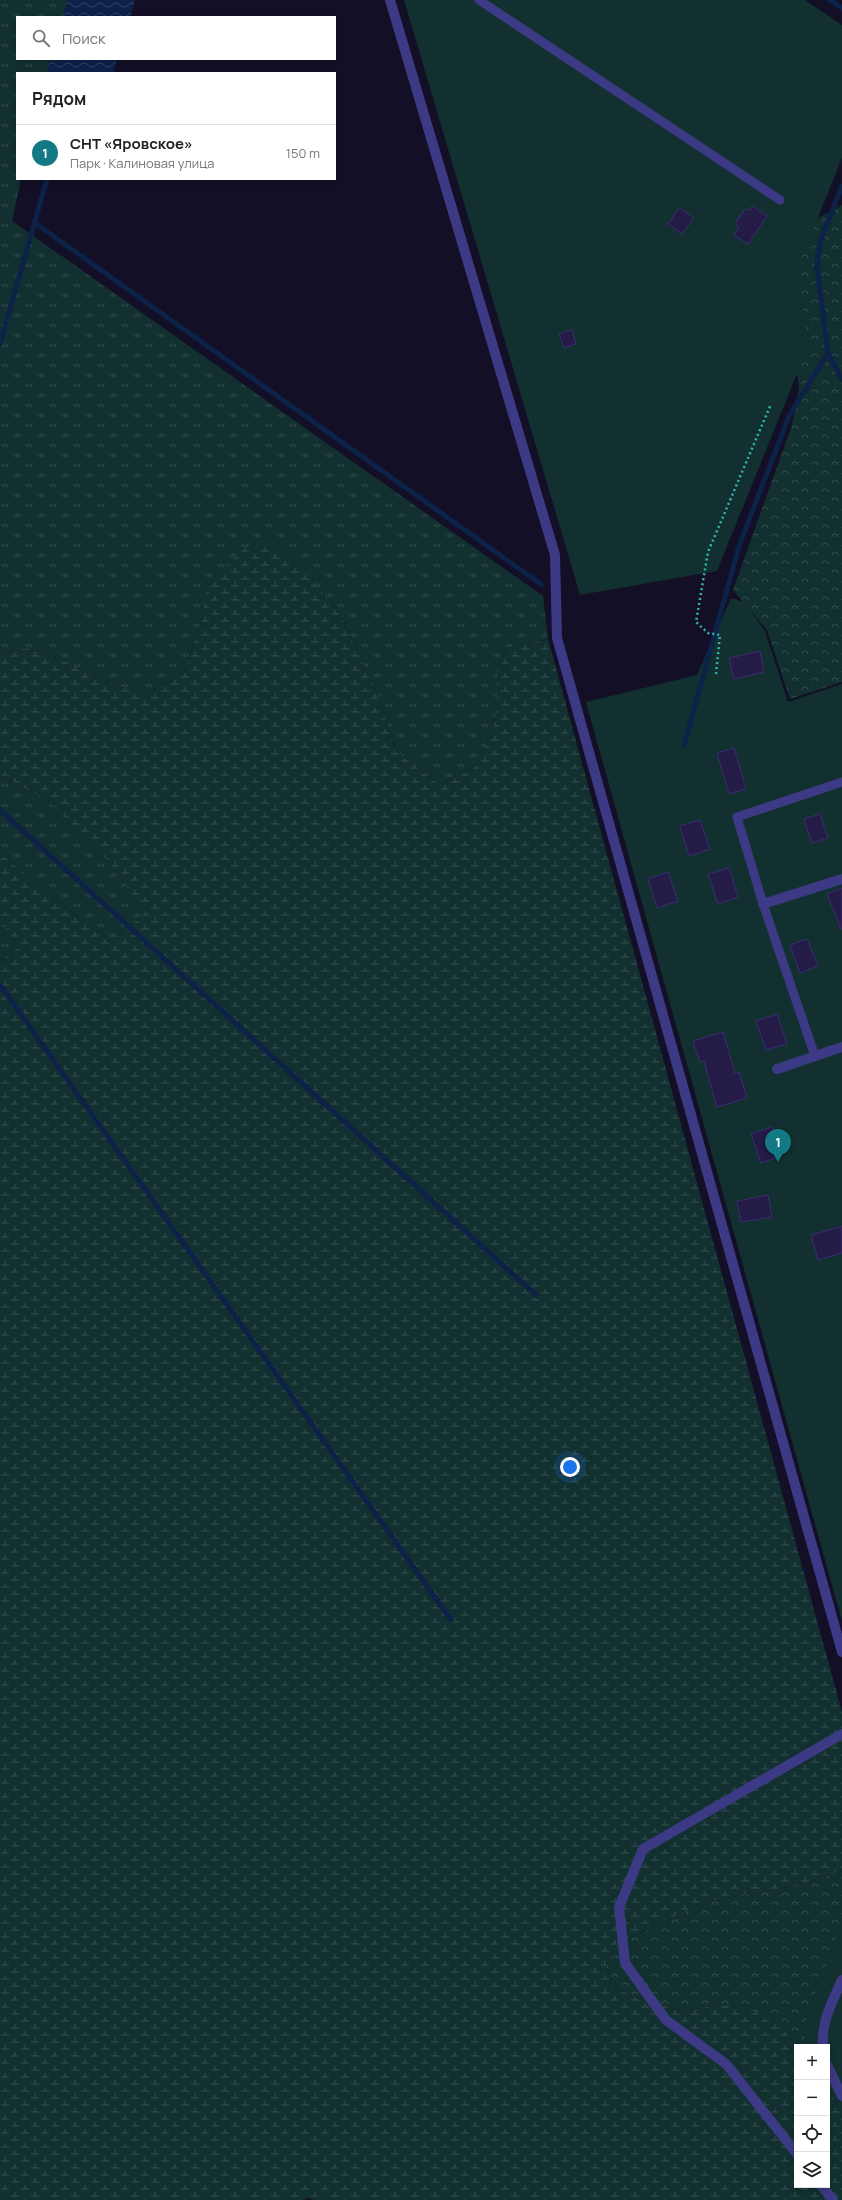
<!DOCTYPE html>
<html lang="ru">
<head>
<meta charset="utf-8">
<style>
  :root { --surface:#fff; --page:#f6f6f6; --text:#222; --muted:#767676; --line:#e0e0e0; --accent:#137a85 }
  body { margin:0; font-family:Manrope,sans-serif; background:var(--page); color:var(--text) }
  .controls { position:absolute; right:12px; bottom:12px; display:grid; overflow:hidden; border-radius:0px; box-shadow:0 2px 6px #0003 }
  .controls button { width:36px; height:36px; display:grid; place-items:center; padding:0; border:0; border-bottom:1px solid var(--line); background:var(--surface); color:var(--text); font:20px sans-serif }
  .you { position:absolute; left:570px; top:1467px; width:14px; height:14px; margin:-10px; border:3px solid #fff; border-radius:50%; background:#1a73e8; box-shadow:0 0 0 6px #1a73e833 }
  .badge { display:grid; place-items:center; width:26px; height:26px; border-radius:50%; background:var(--accent); color:#fff; font-size:13px; font-weight:700 }
  .pin { position:absolute; translate:-50% -33px; filter:drop-shadow(0 1px 2px #0008) }
  .pin::after { content:''; position:absolute; top:21px; width:14px; height:12px; background:inherit; clip-path:polygon(0 0,100% 0,50% 100%) }
  .list { margin:0; padding:0; list-style:none }
  h2 { display:flex; justify-content:space-between; align-items:center; height:52px; margin:0; padding:0 16px; font-size:17px }
  h2 small { font-size:13px; font-weight:400; color:var(--muted) }
  .list li { display:grid; grid-template-columns:26px 1fr auto; gap:12px; align-items:center; box-sizing:border-box; height:56px; padding:0 16px; border-top:1px solid var(--line) }
  .list b { display:block; font-size:15px; white-space:nowrap }
  .list p { margin:0; font-size:13px; white-space:nowrap; color:var(--muted) }
  .list em { font-size:13px; font-style:normal; color:var(--muted) }
  .icon { flex:none; width:22px; height:22px; fill:none; stroke:currentColor; stroke-width:2; stroke-linecap:round; stroke-linejoin:round }
  .map { position:relative; flex:none; width:842px; height:2200px; overflow:hidden }
  .search { position:absolute; background:var(--surface); box-shadow:0 2px 6px #0003; left:16px; top:16px; width:320px; height:44px; display:flex; align-items:center; gap:10px; box-sizing:border-box; padding:0 14px; border-radius:0px; color:var(--muted); font-size:15px }
  .panel { position:absolute; background:var(--surface); box-shadow:0 2px 6px #0003; left:16px; top:72px; width:320px; height:108px; border-radius:0px }
  .map>svg:first-child { display:block }
  .grass { fill:url(#grass-tufts) }
  .forest { fill:url(#forest-crowns) }
  .wetland { fill:url(#wetland-marsh) }
  .garden { fill:#12302f }
  .water { fill:url(#water-waves) }
  .lines { fill:none; stroke-linecap:round; stroke-linejoin:round }
  .stream { stroke:#0c2248; stroke-width:5 }
  .building { fill:#241b47; stroke:#3b2d73 }
  .path { stroke:#2fb8b0; stroke-width:2.5; stroke-dasharray:2 3; stroke-linecap:butt }
  .lane { stroke:#3d3a85; stroke-width:9 }
  .street { stroke:#3d3a85; stroke-width:10 }
</style>
</head>
<body>
<div class="map">
<svg width="842" height="2200" viewBox="0 0 842 2200">
  <defs>
    <pattern id="grass-tufts" width="24" height="20" patternUnits="userSpaceOnUse"><rect width="24" height="20" fill="#12302f"/><path d="M3 7l-1-3M5 7V3M7 7l1-3M15 17l-1-3M17 17v-4M19 17l1-3" fill="none" stroke="#344d4e"/></pattern>
    <pattern id="forest-crowns" width="20" height="18" patternUnits="userSpaceOnUse"><rect width="20" height="18" fill="#12302f"/><path d="M2 6a3 3 0 1 1 6 0M12 15a3 3 0 1 1 6 0" fill="none" stroke="#344d4e"/></pattern>
    <pattern id="wetland-marsh" width="20" height="14" patternUnits="userSpaceOnUse"><rect width="20" height="14" fill="#12302f"/><path d="M1 5h8M5 5V1M11 12h8M15 12V8" fill="none" stroke="#344d4e"/></pattern>
    <pattern id="water-waves" width="16" height="10" patternUnits="userSpaceOnUse"><rect width="16" height="10" fill="#0c2248"/><path d="M0 5q4-4 8 0t8 0" fill="none" stroke="#2f4163"/></pattern>
  </defs>
  <rect width="100%" height="100%" fill="#130f26"/>
  <path class="grass" d="M 0,0 L 68,0 L 63,17 L 17,17 L 17,59 L 51,59 L 47,73 L 17,73 L 17,179 L 21,179 L 12,221 L 543,596 L 548,639 L 509,648 L 497,667 L 497,699 L 493,731 L 474,769 L 440,785 L 396,751 L 376,691 L 339,612 L 209,582 L 201,622 L 184,672 L 146,694 L 104,682 L 72,664 L 29,648 L 0,653 Z
    M 0,775 L 49,801 L 107,860 L 145,912 L 112,943 L 85,924 L 0,853 Z
    M 0,920 L 19,947 L 0,961 Z"/>
  <path class="forest" d="M 842,205 L 842,682 L 790,699 L 767,630 L 733,590 L 791,428 L 799,388 L 791,321 L 791,258 L 818,218 Z
    M 842,1871 L 842,1964 L 813,2041 L 806,2047 L 797,2047 L 797,2050 L 784,2029 L 719,2005 L 683,2011 L 641,2000 L 612,1986 L 606,1964 L 630,1938 L 704,1902 L 794,1886 Z"/>
  <path class="wetland" d="M 270,542 L 302,568 L 339,612 L 376,691 L 396,751 L 440,785 L 474,769 L 493,731 L 497,699 L 497,667 L 509,648 L 548,639 L 842,1712 L 842,1871 L 794,1886 L 704,1902 L 630,1938 L 606,1964 L 612,1986 L 641,2000 L 683,2011 L 719,2005 L 751,2009 L 784,2029 L 797,2050 L 797,2185 L 827,2185 L 827,2088 L 842,2106 L 842,2200 L 314,2200 L 309,2198 L 302,2200 L 0,2200 L 0,961 L 19,947 L 0,920 L 0,853 L 85,924 L 112,942 L 145,912 L 107,860 L 49,801 L 0,775 L 0,653 L 29,648 L 72,664 L 104,682 L 146,694 L 184,672 L 201,622 L 208,582 L 245,548 Z"/>
  <path class="garden" d="M 404,0 L 805,0 L 842,25 L 842,158 L 796,272 L 809,344 L 717,571 L 580,595 Z
    M 731,598 L 744,602 L 765,631 L 788,702 L 842,684 L 842,1621 L 586,702 L 697,675 Z
    M 842,1923 L 842,2109 C 822,2084 827,2077 827,2047 L 810,2047 L 802,2031 Z"/>
  <path class="water" d="M 68,0 L 135,0 L 130,17 L 63,17 Z
    M 51,59 L 117,59 L 113,73 L 47,73 Z"/>
  <g class="lines">
    <path class="stream" d="M 830,0 L 842,8
      M 842,186 L 820,242 L 817,266 L 828,353 L 842,379
      M 35,223 L 542,585
      M 0,344 L 47,179
      M 684,746 L 739,546 L 789,416 L 828,353
      M 0,810 L 536,1295
      M 0,985 L 451,1620"/>
  </g>
  <path class="building" d="M 752,206 L 767,216 L 748,244 L 734,235 L 739,227 L 735,224 L 745,209 L 749,211 Z
    M 679,208 L 694,218 L 682,234 L 668,224 Z
    M 572,330 L 576,344 L 564,348 L 559,334 Z
    M 760,651 L 764,672 L 734,679 L 729,658 Z
    M 734,748 L 746,789 L 729,794 L 717,753 Z
    M 820,814 L 828,838 L 812,843 L 804,819 Z
    M 700,820 L 710,849 L 689,856 L 680,826 Z
    M 729,868 L 738,897 L 718,904 L 708,874 Z
    M 668,872 L 678,901 L 657,908 L 648,879 Z
    M 842,888 L 842,929 L 841,929 L 827,894 Z
    M 807,939 L 818,966 L 800,973 L 790,945 Z
    M 777,1014 L 787,1044 L 766,1050 L 756,1021 Z
    M 723,1032 L 735,1073 L 739,1072 L 747,1098 L 717,1107 L 704,1061 L 700,1062 L 693,1041 Z
    M 772,1127 L 782,1156 L 761,1163 L 751,1134 Z
    M 768,1195 L 772,1217 L 741,1222 L 737,1201 Z
    M 842,1226 L 842,1253 L 818,1260 L 811,1235 Z"/>
  <g class="lines">
    <path class="path" d="M 716,674 L 720,635 L 708,633 L 696,622 L 708,552 L 771,404"/>
    <path class="lane" d="M 479,0 L 780,200
      M 815,1056 L 763,904 L 737,817 L 842,782"/>
    <path class="street" d="M 390,0 L 555,555 L 557,638 L 842,1652
      M 763,904 L 842,879
      M 777,1069 L 842,1047
      M 823,2047 C 821,2022 832,2002 842,1980
      M 827,2065 L 842,2096
      M 797,2154 L 726,2064 L 666,2020 L 625,1963 L 619,1907 L 643,1849 L 842,1734
      M 821,2185 L 833,2200"/>
  </g>
</svg>
<div class="controls">
<button>+</button>
<button>−</button>
<button><svg class="icon" aria-label="locate" viewBox="0 0 24 24"><circle cx="12" cy="12" r="6"/><path d="M12 2v4M12 18v4M2 12h4M18 12h4"/></svg></button>
<button><svg class="icon" aria-label="layers" viewBox="0 0 24 24"><path d="M12 4l9 5-9 5-9-5zM3 14l9 5 9-5"/></svg></button>
</div>
<div class="you"></div>
<div class="pin badge" style="left:778px;top:1162px">1</div>
<div class="search"><svg class="icon" aria-label="search" viewBox="0 0 24 24"><circle cx="10" cy="10" r="6"/><path d="M15 15l6 6"/></svg>Поиск</div>
<section class="panel">
<h2>Рядом<small></small></h2>
<ul class="list">
<li><span class="badge">1</span><div><b>СНТ «Яровское»</b><p>Парк · Калиновая улица</p></div><em>150 m</em></li>
</ul>
</section>
</div>
</body>
</html>
